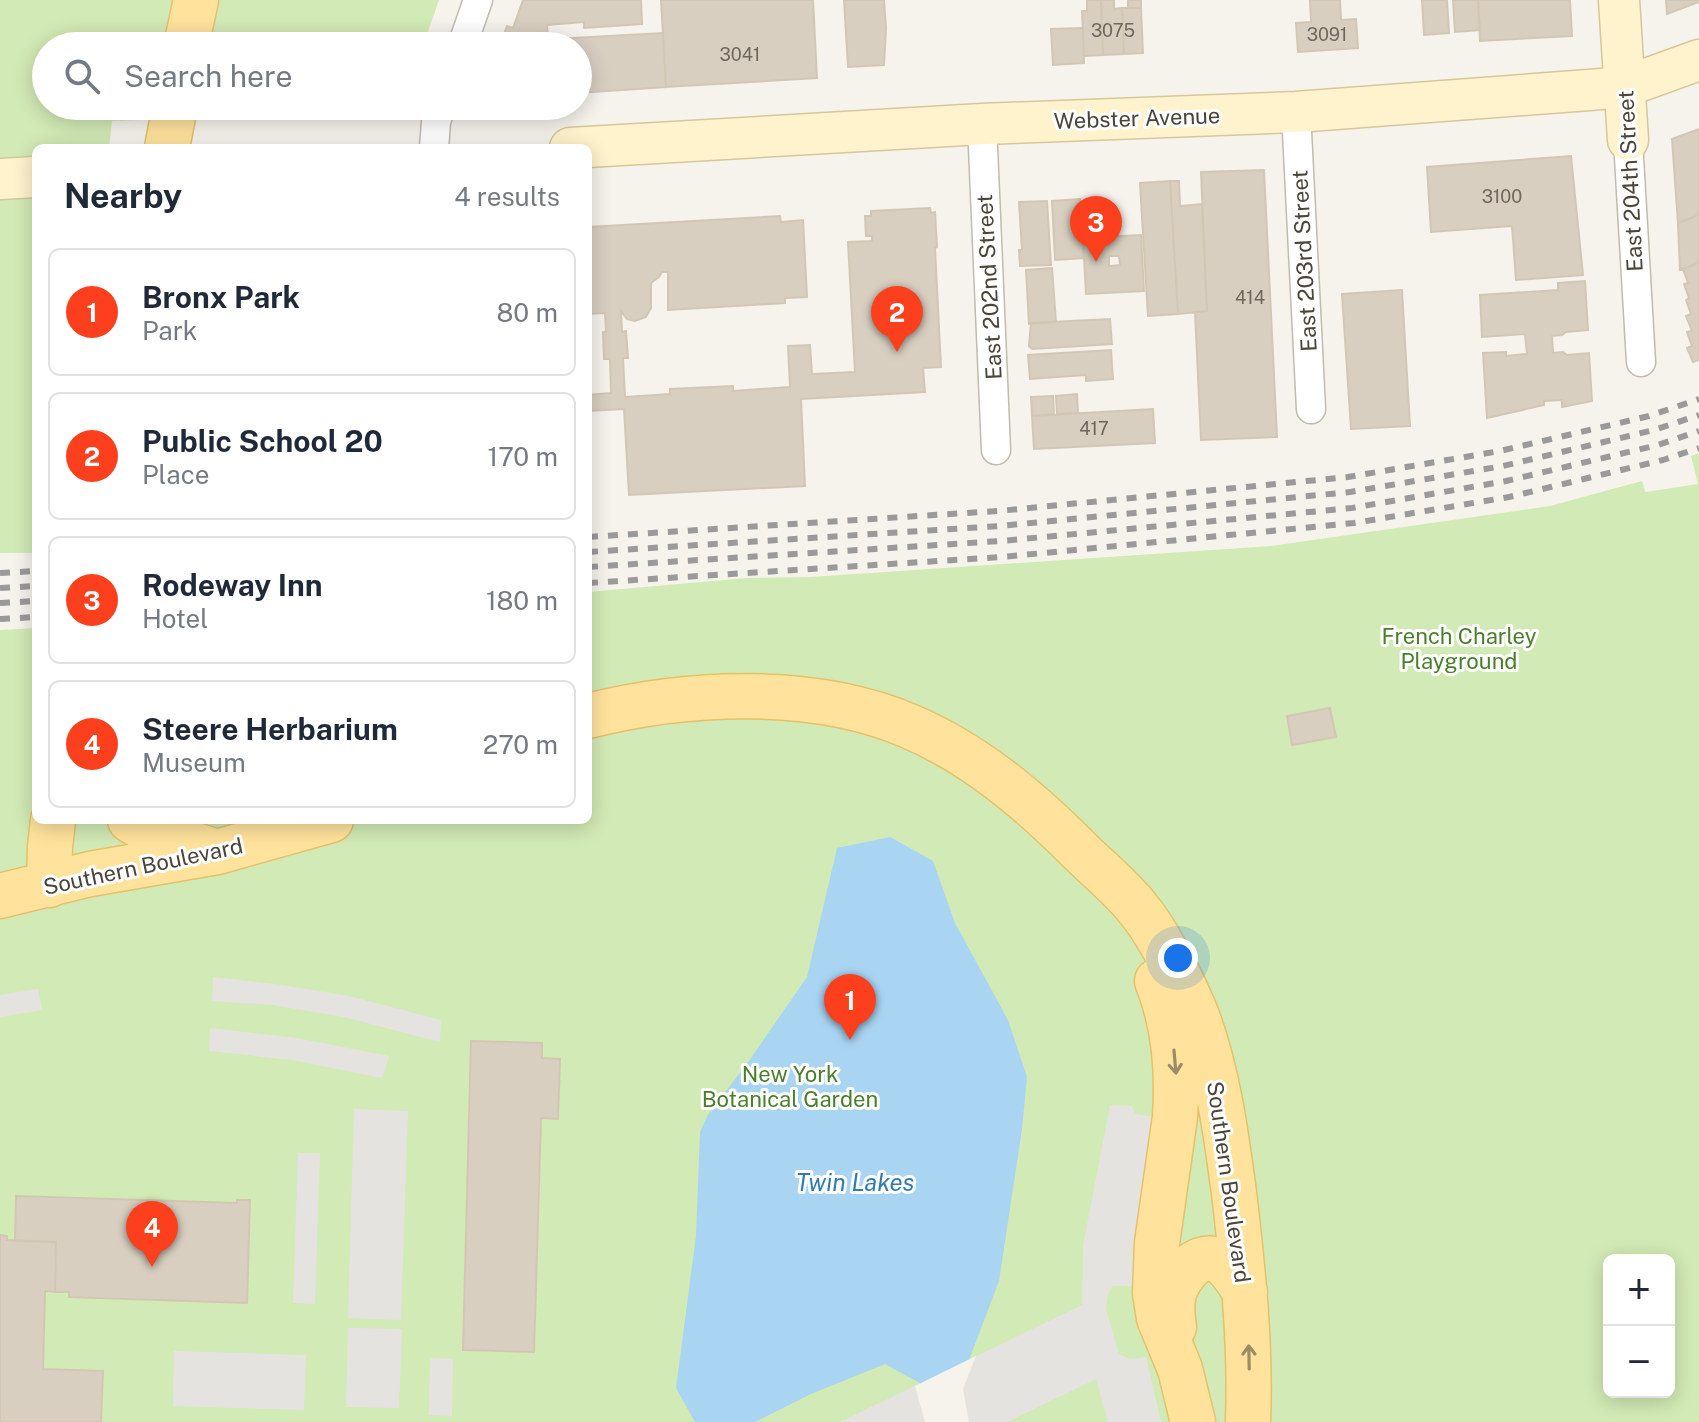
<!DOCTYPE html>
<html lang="en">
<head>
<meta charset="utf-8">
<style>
  :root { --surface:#fff; --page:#f2f2f3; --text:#1f2937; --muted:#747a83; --line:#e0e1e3; --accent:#fc3f1d }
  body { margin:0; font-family:"Public Sans",sans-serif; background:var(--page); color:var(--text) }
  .controls { position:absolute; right:24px; bottom:24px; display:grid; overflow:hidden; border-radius:12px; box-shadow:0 4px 20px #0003 }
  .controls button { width:72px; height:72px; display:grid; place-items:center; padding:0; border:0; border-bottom:2px solid var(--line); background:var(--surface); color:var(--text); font:40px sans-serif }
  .you { position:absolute; left:1178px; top:958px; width:28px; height:28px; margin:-20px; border:6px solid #fff; border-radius:50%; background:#1a73e8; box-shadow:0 0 0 12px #1a73e833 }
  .badge { display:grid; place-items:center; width:52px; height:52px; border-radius:50%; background:var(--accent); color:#fff; font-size:26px; font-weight:700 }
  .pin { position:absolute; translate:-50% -66px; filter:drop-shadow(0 2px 4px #0008) }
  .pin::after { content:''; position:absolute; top:42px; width:28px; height:24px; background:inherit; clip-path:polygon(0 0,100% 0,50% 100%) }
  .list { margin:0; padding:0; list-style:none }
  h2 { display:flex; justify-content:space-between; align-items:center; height:104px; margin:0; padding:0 32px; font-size:34px }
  h2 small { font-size:26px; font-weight:400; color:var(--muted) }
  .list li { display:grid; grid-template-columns:52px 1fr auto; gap:24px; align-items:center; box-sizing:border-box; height:128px; margin:0 16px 16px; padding:0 16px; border:2px solid var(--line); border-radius:12px }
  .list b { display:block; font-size:30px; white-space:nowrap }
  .list p { margin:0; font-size:26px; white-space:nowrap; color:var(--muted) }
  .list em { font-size:26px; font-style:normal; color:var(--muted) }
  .icon { flex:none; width:44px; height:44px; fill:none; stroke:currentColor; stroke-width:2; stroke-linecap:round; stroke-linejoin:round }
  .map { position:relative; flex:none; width:1699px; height:1422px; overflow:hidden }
  .search { position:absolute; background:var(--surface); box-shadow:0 4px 20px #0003; left:32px; top:32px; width:560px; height:88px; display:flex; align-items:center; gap:20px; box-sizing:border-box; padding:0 28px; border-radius:44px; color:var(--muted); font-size:30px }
  .panel { position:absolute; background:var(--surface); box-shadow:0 4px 20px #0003; left:32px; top:144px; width:560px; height:680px; border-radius:12px }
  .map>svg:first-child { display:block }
  .green { fill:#d2eab5; fill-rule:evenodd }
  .parking { fill:#e5e3e0 }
  .water { fill:#a9d4f2 }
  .pier { fill:#f6f3ec }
  .building { fill:#d8cfc1; stroke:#d3c7b4; stroke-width:2; fill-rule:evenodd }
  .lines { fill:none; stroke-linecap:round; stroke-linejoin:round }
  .street-casing { stroke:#c2bbae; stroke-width:31 }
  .secondary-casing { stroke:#d6c79b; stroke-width:43 }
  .primary-casing { stroke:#e6c16a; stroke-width:47 }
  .street { stroke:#fff; stroke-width:28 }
  .secondary { stroke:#fff3cd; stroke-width:40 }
  .primary { stroke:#ffe39c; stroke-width:44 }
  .rail { stroke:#9a9a9a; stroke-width:6; stroke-dasharray:10 10; stroke-linecap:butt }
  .oneway { stroke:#9c8c66 }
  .labels { text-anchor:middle; stroke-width:6; stroke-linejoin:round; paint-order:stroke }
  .number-label { font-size:18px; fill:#6e675b }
  .street-label { font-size:22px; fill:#4b4439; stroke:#fff }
  .park-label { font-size:22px; fill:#4a7f2a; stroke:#fff }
  .water-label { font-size:24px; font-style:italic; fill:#2e7ab2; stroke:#fff }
</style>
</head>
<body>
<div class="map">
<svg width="1699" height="1422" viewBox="0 0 1699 1422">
  <rect width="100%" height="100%" fill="#f6f3ec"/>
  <path class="green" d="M 0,0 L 439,0 L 423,46 L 46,46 L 46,106 L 401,106 L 398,109 L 392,112 L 112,121 L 109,148 L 36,148 L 36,553 L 0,553 Z
    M 1699,453 L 1699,1422 L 0,1422 L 0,630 L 36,628 L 36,820 L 588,820 L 588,592 L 747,578 L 811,577 L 1271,546 L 1550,506 L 1642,481 L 1645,492 L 1698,484 L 1691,456 ZM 1609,1260 L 1669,1260 L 1669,1392 L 1609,1392 Z"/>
  <path class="parking" d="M 213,977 L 275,984 L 349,996 L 441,1020 L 440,1042 L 344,1017 L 273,1005 L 212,1001 Z
    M 38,989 L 42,1010 L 0,1017 L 0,995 Z
    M 210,1028 L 297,1038 L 389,1056 L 382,1078 L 292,1060 L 209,1051 Z
    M 1110,1105 L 1132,1106 L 1135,1114 L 1155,1117 L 1139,1204 L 1133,1247 L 1133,1286 L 1113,1286 L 1108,1295 L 1106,1309 L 1119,1354 L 1130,1359 L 1146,1357 L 1161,1422 L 1108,1422 L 1096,1379 L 1007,1422 L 840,1422 L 1082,1305 L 1083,1246 Z
    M 354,1109 L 408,1111 L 401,1320 L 348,1318 Z
    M 298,1153 L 320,1153 L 315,1304 L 293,1303 Z
    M 348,1328 L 402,1329 L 399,1408 L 346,1407 Z
    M 174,1351 L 306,1355 L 304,1410 L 173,1406 Z
    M 430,1358 L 453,1359 L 452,1416 L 429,1415 Z"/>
  <path class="water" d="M 890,837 L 933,861 L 955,923 L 1008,1020 L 1027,1077 L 1022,1129 L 999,1281 L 958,1389 L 930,1422 L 920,1383 L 885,1364 L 811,1394 L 755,1422 L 695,1422 L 676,1388 L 696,1236 L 700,1132 L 708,1115 L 751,1058 L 807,977 L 837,848 Z"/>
  <path class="pier" d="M 976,1356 L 963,1389 L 969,1422 L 925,1422 L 915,1386 Z"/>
  <path class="building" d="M 523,0 L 641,0 L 642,24 L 584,28 L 584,22 L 547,25 L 548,39 L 501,42 L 507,26 L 513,28 Z
    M 661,0 L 813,0 L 817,78 L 666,87 Z
    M 844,0 L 884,0 L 886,28 L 884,65 L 848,67 Z
    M 1087,0 L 1101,0 L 1103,55 L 1084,56 L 1082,11 L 1087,11 Z
    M 1101,0 L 1114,0 L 1114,9 L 1122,8 L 1124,54 L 1103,55 Z
    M 1128,0 L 1141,0 L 1141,8 L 1128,8 Z
    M 1310,0 L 1340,0 L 1341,20 L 1356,19 L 1358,48 L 1298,52 L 1296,23 L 1311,22 Z
    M 1422,0 L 1447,0 L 1449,33 L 1424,35 Z
    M 1453,0 L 1478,0 L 1480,30 L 1455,32 Z
    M 1478,0 L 1570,0 L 1572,36 L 1480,41 Z
    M 1666,0 L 1699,0 L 1699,2 L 1667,14 Z
    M 1122,8 L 1141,8 L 1143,53 L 1124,54 Z
    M 1083,28 L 1084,63 L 1053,65 L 1051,29 Z
    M 663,33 L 666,87 L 578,93 L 578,46 L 500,46 L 501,42 Z
    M 1699,129 L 1699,215 L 1678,223 L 1672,139 Z
    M 1571,156 L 1583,275 L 1516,280 L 1512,226 L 1431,232 L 1427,167 Z
    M 1264,170 L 1277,437 L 1201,440 L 1195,312 L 1207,311 L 1201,172 Z
    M 1170,181 L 1178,314 L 1148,316 L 1140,183 Z
    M 1170,181 L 1179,181 L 1180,206 L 1202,204 L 1207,311 L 1178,314 Z
    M 1080,199 L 1084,258 L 1055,260 L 1052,201 Z
    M 1047,201 L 1051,265 L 1020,266 L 1019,250 L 1022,250 L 1019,202 Z
    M 930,208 L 931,213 L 935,212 L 937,247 L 935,248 L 941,367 L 923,368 L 925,392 L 801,399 L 805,486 L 629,495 L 624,409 L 588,411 L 588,395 L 611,393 L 610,359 L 604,359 L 603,332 L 606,332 L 605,313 L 588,314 L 588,227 L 780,216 L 781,222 L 803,220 L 807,297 L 785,298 L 785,303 L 668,310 L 668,272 L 662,272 L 659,277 L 651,283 L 651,308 L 646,317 L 635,321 L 627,319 L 621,311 L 622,332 L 626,331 L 628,358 L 623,358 L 625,397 L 670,394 L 670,389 L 733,386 L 733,391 L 790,387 L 788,346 L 810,345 L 812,374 L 855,372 L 848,242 L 872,241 L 872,236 L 866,236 L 865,216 L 871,216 L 871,211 Z
    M 1699,215 L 1699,263 L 1680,270 L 1678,223 Z
    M 1141,235 L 1144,291 L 1086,294 L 1083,238 ZM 1109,256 L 1119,256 L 1120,265 L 1109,266 Z
    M 1699,263 L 1699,360 L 1693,362 L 1687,348 L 1692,346 L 1687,332 L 1692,331 L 1686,316 L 1691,314 L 1686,300 L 1689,298 L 1684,284 L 1688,283 L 1683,269 Z
    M 1052,268 L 1056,322 L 1029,324 L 1026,270 Z
    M 1585,281 L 1588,330 L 1566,332 L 1562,335 L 1552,336 L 1553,353 L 1563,352 L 1567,355 L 1589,353 L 1592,401 L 1562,407 L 1562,400 L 1544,401 L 1544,405 L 1487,418 L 1483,353 L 1506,352 L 1506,356 L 1527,354 L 1525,334 L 1482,337 L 1480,295 L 1558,290 L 1558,283 Z
    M 1402,290 L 1410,426 L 1351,429 L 1342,294 Z
    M 1110,319 L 1112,344 L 1032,349 L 1029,346 L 1031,323 Z
    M 1111,350 L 1113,379 L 1086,381 L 1086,375 L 1030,379 L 1028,355 Z
    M 1077,394 L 1078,413 L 1057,414 L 1056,396 Z
    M 1053,396 L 1054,414 L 1032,416 L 1031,397 Z
    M 1153,409 L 1155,443 L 1034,449 L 1032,416 Z
    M 1330,708 L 1336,737 L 1292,745 L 1287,716 Z
    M 471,1041 L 542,1043 L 542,1058 L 560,1059 L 558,1119 L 541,1118 L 534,1352 L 463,1350 Z
    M 16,1196 L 237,1203 L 237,1200 L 250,1200 L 247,1303 L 69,1297 L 69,1292 L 55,1292 L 56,1242 L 15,1241 Z
    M 0,1235 L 7,1236 L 7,1240 L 56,1242 L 55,1292 L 45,1291 L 43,1369 L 103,1371 L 101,1422 L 0,1422 Z"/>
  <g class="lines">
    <g class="street-casing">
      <path id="street" d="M 462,46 L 478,0
        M 1296,112 L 1311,409
        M 982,124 L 996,450
        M 1628,140 L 1641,362
        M 434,148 L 436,122 L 441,106"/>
    </g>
    <g class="secondary-casing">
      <path id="secondary" d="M 1619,0 L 1628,140
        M 570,148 L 982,124 L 1296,112 L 1589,90 L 1624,87 L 1699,60
        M 0,179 L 36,177"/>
    </g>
    <g class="primary-casing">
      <path id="primary" d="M 186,46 L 196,0
        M 167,148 L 175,106
        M 588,716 C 687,691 813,685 909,726 C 975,754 1029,800 1079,850 C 1099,870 1122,888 1139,910 C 1160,936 1184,984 1197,1016 C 1218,1073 1226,1133 1234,1193 C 1243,1269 1251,1345 1248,1422
        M 130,820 L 143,828 L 211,850
        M 49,885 L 50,847 L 53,820
        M 0,896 L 90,874 L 217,852 L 331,820
        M 1157,981 C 1174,1023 1178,1072 1175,1117 L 1157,1243 L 1155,1293 L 1159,1318 L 1180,1369 L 1193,1422
        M 1174,1327 C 1170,1301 1172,1286 1190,1267 C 1196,1261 1205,1257 1214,1259 C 1228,1263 1237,1280 1245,1292"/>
    </g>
    <use href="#street" class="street"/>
    <use href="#secondary" class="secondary"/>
    <use href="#primary" class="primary"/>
    <path class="rail" d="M 588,537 L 998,511 L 1348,477 L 1500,451 L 1649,416 L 1699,399
      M 588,552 L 1000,526 L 1350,492 L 1503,466 L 1654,430 L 1699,415
      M 588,567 L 1001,541 L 1352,508 L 1506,481 L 1658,445 L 1699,431
      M 0,573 L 36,571
      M 588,583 L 1002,557 L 1354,523 L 1509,497 L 1663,460 L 1699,448
      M 0,588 L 36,586
      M 0,603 L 36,601
      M 0,619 L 36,617"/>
  </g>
  <defs><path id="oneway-shaft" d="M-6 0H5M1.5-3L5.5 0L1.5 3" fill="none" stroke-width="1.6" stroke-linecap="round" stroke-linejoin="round" transform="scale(2)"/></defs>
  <g class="oneway">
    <use href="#oneway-shaft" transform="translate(1175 1062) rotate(85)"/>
    <use href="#oneway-shaft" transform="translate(1249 1357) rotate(-91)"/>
  </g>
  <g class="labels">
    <g class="number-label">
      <text x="1113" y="37">3075</text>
      <text x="1327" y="41">3091</text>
      <text x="740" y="61">3041</text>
      <text x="1502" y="203">3100</text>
      <text x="1250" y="304">414</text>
      <text x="1094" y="435">417</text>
    </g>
    <g class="street-label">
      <text transform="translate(1137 118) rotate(-2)" y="8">Webster Avenue</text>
      <text transform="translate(1630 181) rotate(-93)" y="8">East 204th Street</text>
      <text transform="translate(1304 261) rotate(-93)" y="8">East 203rd Street</text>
      <text transform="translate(989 287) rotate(-93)" y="8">East 202nd Street</text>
      <text transform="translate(143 866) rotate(-12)" y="8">Southern Boulevard</text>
      <text transform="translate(1229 1182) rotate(82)" y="8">Southern Boulevard</text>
    </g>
    <g class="park-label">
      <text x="1459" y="644">French Charley<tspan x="1459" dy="25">Playground</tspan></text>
      <text x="790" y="1082">New York<tspan x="790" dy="25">Botanical Garden</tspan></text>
    </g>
    <g class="water-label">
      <text x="855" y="1191">Twin Lakes</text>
    </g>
  </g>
</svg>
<div class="controls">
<button>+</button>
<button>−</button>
</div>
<div class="you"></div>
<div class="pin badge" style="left:850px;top:1040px">1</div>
<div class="pin badge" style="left:897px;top:352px">2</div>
<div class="pin badge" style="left:1096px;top:262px">3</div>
<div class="pin badge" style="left:152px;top:1267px">4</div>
<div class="search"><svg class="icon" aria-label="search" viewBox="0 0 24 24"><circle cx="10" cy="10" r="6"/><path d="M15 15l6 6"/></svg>Search here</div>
<section class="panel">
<h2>Nearby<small>4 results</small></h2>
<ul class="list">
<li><span class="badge">1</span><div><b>Bronx Park</b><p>Park</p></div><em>80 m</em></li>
<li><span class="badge">2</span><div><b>Public School 20</b><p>Place</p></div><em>170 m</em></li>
<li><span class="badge">3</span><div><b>Rodeway Inn</b><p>Hotel</p></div><em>180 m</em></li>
<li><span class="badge">4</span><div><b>Steere Herbarium</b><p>Museum</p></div><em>270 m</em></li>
</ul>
</section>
</div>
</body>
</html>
